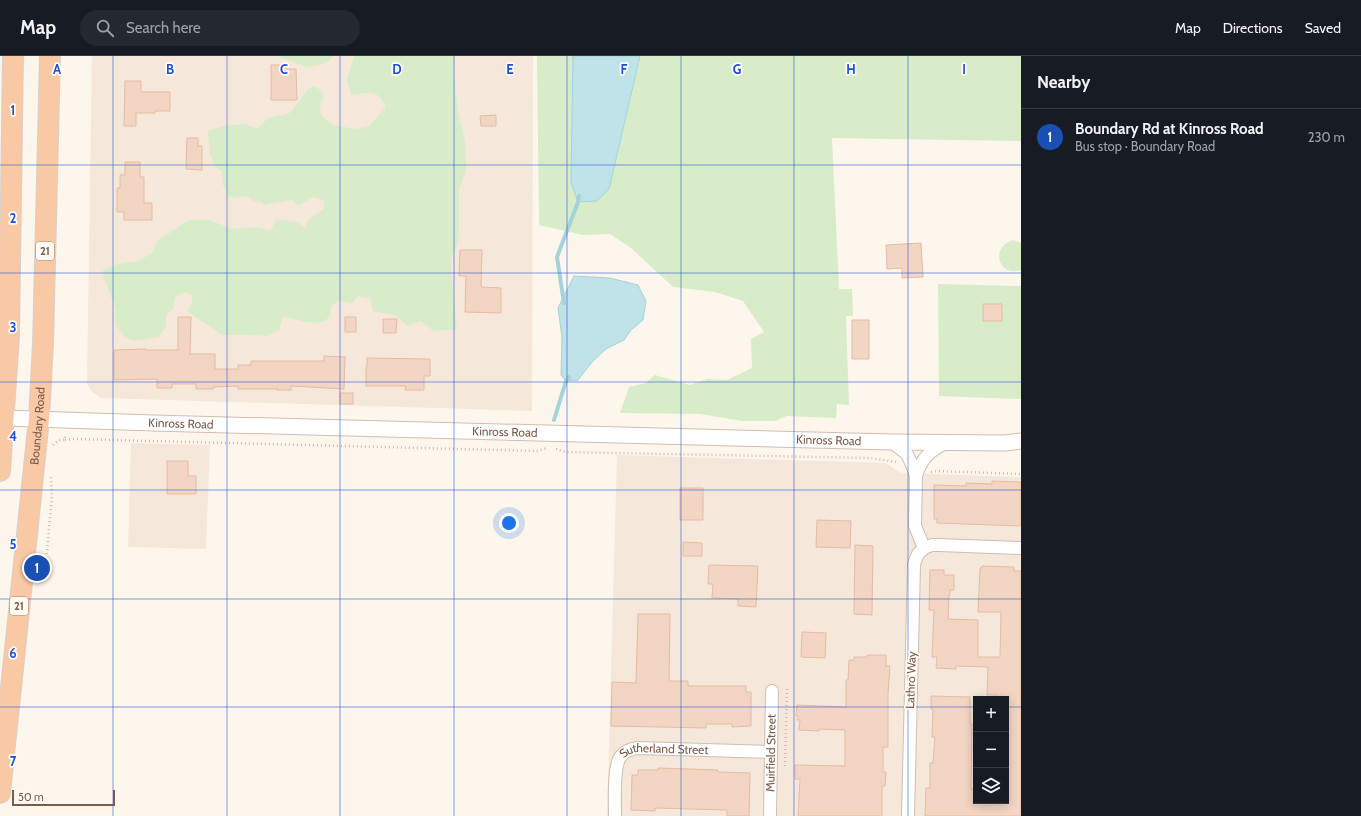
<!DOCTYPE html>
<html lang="en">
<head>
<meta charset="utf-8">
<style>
  :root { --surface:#171b24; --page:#242831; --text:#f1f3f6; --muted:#9ea1a6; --line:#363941; --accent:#e76f51 }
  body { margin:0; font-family:Cabin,sans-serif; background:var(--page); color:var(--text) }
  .controls { position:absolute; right:12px; bottom:12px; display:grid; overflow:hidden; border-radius:0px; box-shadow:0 2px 10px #0003 }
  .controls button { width:36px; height:36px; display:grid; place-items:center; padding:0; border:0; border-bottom:1px solid var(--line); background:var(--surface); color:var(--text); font:20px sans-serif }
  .scale { position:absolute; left:12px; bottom:10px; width:103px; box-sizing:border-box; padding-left:4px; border:2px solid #7a5c4d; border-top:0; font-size:11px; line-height:14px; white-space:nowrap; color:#7a5c4d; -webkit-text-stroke:3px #fffaf3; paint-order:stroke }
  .you { position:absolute; left:509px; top:467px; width:14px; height:14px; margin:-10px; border:3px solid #fff; border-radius:50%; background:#1a73e8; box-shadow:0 0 0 6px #1a73e833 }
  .badge { display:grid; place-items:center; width:26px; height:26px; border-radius:50%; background:var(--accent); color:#fff; font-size:13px; font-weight:700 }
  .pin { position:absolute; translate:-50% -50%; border:2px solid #fff; box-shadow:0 1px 4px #0006 }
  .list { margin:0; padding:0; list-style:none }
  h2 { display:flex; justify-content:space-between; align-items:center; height:52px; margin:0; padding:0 16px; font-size:17px }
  h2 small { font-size:13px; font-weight:400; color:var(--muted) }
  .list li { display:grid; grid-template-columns:26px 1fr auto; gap:12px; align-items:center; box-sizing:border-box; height:56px; padding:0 16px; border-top:1px solid var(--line) }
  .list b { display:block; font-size:15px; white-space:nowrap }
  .list p { margin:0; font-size:13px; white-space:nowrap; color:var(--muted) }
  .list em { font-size:13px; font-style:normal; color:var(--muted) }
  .icon { flex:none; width:22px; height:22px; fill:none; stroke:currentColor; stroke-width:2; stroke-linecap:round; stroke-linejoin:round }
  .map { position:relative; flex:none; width:1021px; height:760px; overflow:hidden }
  header { display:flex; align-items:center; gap:24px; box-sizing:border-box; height:56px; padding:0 20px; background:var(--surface); border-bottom:1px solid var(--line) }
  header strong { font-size:19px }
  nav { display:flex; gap:22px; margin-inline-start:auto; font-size:14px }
  .search { width:280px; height:36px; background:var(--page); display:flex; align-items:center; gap:10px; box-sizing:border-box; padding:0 14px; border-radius:22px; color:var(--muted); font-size:15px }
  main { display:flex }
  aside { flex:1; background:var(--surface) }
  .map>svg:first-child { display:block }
  .residential { fill:#f5e8da; fill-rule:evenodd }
  .green { fill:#d8ecc9 }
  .water { fill:#bfe3e8; stroke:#a5d3da }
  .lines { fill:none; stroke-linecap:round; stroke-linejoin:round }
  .stream { stroke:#a5d3da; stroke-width:4 }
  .building { fill:#f3d5c3; stroke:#e6bba3 }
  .minor-casing { stroke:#d1beb0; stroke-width:14 }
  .tertiary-casing { stroke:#d1beb0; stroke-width:17 }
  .trunk-casing { stroke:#dad1cd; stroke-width:22 }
  .path { stroke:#d9b8a5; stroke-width:2.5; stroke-dasharray:1 3; stroke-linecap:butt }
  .minor { stroke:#fff; stroke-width:12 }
  .tertiary { stroke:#fff; stroke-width:15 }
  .trunk { stroke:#f9c8a4; stroke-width:20 }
  .grid { fill:none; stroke:#1d4ed8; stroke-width:1; stroke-opacity:0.55 }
  .labels { text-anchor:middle; stroke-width:3.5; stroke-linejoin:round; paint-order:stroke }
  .shield { fill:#fffaf3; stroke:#a28b7f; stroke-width:1 }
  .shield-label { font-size:11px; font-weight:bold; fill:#7a5c4d }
  .street-label { font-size:12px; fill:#7a5c4d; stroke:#fffaf3 }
  .grid-label { font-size:13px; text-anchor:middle; font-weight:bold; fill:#1d4ed8; stroke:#fffaf3; stroke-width:3.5; stroke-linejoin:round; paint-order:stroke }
</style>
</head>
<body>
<header>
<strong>Map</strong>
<div class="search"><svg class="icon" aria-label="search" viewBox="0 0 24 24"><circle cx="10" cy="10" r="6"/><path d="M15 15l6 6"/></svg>Search here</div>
<nav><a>Map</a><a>Directions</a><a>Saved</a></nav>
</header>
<main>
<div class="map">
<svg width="1021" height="760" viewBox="0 0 1021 760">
  <rect width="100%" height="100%" fill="#fdf6ec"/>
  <path class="residential" d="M 92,0 L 533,0 L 532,355 L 101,342 L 91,335 L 87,327 Z
    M 131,387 L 210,389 L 206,493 L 128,491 Z
    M 617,399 L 885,407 L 901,417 L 1021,421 L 1021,760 L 607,760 ZM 976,643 L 1006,643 L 1006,745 L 976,745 Z"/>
  <path class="green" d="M 277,0 L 333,0 L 327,7 L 306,11 Z
    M 354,0 L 455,0 L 454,16 L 458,56 L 465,85 L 466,115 L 459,133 L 459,182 L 455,195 L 450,204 L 457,273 L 433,275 L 421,265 L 408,270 L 394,259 L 373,255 L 370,242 L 358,240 L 352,247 L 339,245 L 331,250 C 331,253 331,257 330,259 C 323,274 294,263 283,260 L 279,274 L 267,280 L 253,279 L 222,279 L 187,255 L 192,248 L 192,240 L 185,236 L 175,241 L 173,253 L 166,259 L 166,270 L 159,281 L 135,285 L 125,281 L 116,270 L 115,252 L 102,215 L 118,208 L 138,205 L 152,197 L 157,185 L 189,164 L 210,164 L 232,173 L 259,171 L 270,175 L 277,163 L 297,166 L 305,172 L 308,164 L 324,153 L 324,145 L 314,141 L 298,149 L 292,144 L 264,149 L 259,145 L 253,145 L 247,140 L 238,142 L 228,140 L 223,129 L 222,116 L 214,109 L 210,97 L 208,75 L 223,70 L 245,68 L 257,73 L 268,62 L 290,57 L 307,34 L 314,30 L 322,35 L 323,42 L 320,48 L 321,59 L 333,69 L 354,73 L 369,70 L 386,51 C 376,32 371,36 351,39 L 347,24 Z
    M 537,0 L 573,0 L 571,126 L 609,133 L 640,0 L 1021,0 L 1021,85 L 832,82 L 839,233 L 852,233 L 853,260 L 846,260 L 849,349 L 837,348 L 836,362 L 787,360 L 775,365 L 742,365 L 700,358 L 620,357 L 629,331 L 646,327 L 655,319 L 690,329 L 707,323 L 727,324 L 752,312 L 751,283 L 764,276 L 743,245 L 715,236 L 673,231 L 631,192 L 610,178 L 583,179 L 539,169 Z
    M 1013,184 L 1021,187 L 1021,214 C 999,222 989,191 1013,184 Z
    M 938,228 L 1021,230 L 1021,343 L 939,340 Z"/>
  <path class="water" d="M 573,0 L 640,0 L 609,133 L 597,145 L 578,146 L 571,126 Z
    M 574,220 L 610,222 L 638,229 L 646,245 L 643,264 L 631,274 L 624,284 L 606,293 L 592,306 L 578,324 L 566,325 L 561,319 L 562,281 L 558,252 Z"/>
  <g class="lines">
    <path class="stream" d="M 564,247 L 557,201 L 578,146 L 579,140
      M 554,364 L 566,325 L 569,321"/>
  </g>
  <path class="building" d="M 271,9 L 286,9 L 286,13 L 296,13 L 297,44 L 271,44 Z
    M 125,25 L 141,25 L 141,36 L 170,36 L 170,55 L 155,55 L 155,57 L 136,57 L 136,70 L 124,70 Z
    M 496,59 L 496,70 L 481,70 L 480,60 Z
    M 187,82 L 198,82 L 198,90 L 202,90 L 202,114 L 186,113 Z
    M 125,106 L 140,106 L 140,121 L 144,121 L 144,147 L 152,147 L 152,164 L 124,164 L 124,156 L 117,156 L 117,132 L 120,132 L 120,119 L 125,119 Z
    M 921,187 L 923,221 L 902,222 L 902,212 L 887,213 L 886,189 Z
    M 460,194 L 482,194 L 481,231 L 501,232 L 501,257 L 465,256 L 466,220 L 459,220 Z
    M 983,248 L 1002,248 L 1002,265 L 983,265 Z
    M 178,261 L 191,261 L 190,298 L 215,298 L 215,313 L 238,313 L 238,309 L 251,309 L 251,305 L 324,305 L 324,300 L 345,301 L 344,333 L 291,330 L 291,334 L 277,334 L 278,333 L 238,333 L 238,330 L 213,331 L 213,333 L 196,333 L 196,328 L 172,328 L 172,332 L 157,332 L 157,323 L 114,324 L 114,294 L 146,293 L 146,294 L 178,294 Z
    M 345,261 L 356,261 L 356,276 L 345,276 Z
    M 383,263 L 397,263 L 396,277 L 383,277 Z
    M 852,264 L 869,264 L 869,303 L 852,303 Z
    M 367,302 L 430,303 L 430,320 L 424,320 L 424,334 L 405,334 L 406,330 L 366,330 L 366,311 L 367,311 Z
    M 340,337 L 353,337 L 353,348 L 340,348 Z
    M 167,405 L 188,405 L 188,420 L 196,420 L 196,438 L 167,438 Z
    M 992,425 L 1021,426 L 1021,470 L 937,467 L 937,463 L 934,463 L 934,429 L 966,430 L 966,427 L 992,428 Z
    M 680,432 L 703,432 L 703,464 L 680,464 Z
    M 817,464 L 851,465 L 850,492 L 816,491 Z
    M 683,486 L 702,487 L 702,500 L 683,500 Z
    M 855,489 L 873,490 L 872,559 L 854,558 Z
    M 709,509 L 758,510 L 756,551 L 738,550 L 738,543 L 712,542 L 713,528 L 708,528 Z
    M 982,510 L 1014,511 L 1014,515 L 1021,515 L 1021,760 L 925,760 L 926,732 L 930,732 L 930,707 L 933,707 L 935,681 L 932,681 L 933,653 L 931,653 L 931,640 L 970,641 L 970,668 L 972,668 L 971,733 L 976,733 L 976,745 L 1006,745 L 1006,643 L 996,643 L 996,639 L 987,639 L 988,611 L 956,610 L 956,613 L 936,612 L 937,601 L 932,601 L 934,554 L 929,554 L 930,514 L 944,514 L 944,519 L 954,519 L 954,534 L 950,534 L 950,539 L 949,539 L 948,563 L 978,564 L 978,601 L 1000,601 L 1001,556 L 978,556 L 980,512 L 982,512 Z
    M 638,558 L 670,558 L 669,625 L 688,625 L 688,630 L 746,630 L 746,636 L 751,636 L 751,670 L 732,671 L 732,668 L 706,668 L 706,672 L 611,670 L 612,626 L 636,627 Z
    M 802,576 L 826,577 L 825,602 L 801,601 Z
    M 867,599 L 886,599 L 886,610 L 890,610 L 888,638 L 888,691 L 883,691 L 883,716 L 886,716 L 885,730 L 882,730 L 882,760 L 798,760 L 800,723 L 795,723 L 795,709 L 845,710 L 845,674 L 819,673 L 819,675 L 799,674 L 800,664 L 797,664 L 798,660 L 796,660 L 797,649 L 846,651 L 846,624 L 848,624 L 849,604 L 854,604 L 854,601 L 866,601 Z
    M 658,712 L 718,714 L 718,716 L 750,717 L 749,760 L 727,760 L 727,754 L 655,752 L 655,755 L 631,754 L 632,719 L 638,719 L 638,714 L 658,714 Z"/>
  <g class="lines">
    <g class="minor-casing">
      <g id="minor">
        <path d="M 892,386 L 907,398 L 913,411 L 916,420 L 915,470 L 924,492 L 918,498 L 914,508 L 908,760"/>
        <path d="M 916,420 C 921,403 930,394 946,387"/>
        <path d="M 924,492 L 932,489 L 939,489 L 1021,492"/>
        <path id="s1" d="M 615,760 C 615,747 613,709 621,700 C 625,695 631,693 637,692 L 771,696"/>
        <path id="s2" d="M 770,760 L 772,635"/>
      </g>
    </g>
    <g class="tertiary-casing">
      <g id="tertiary">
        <path id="s3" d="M 4,362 L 153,367 L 892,386 L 1005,387 L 1021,385"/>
      </g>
    </g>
    <g class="trunk-casing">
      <g id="trunk">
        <path d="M 0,415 L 9,279 L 13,0"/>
        <path id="s4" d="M 0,737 L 39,363 L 43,288 L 50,0"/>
      </g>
    </g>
    <path class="path" d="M 65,384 L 74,383 L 537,395 L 547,392
      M 53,389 L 59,384 L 65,384 L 65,380
      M 556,393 L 565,396 L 870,402 L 896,406
      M 931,416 L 937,415 L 1021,418
      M 46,506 L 52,440 L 51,419
      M 785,710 L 787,632"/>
    <use href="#minor" class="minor"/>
    <use href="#tertiary" class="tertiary"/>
    <use href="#trunk" class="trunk"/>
  </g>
  <path class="grid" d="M 113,0 L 113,760M 227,0 L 227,760M 340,0 L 340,760M 454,0 L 454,760M 567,0 L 567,760M 681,0 L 681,760M 794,0 L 794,760M 908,0 L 908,760M 0,109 L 1021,109M 0,217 L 1021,217M 0,326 L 1021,326M 0,434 L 1021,434M 0,543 L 1021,543M 0,651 L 976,651M 1006,651 L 1021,651"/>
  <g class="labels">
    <g class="shield">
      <rect x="36" y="186" width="18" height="18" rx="3"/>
      <rect x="10" y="541" width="18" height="18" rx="3"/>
    </g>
    <g class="shield-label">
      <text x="45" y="199">21</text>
      <text x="19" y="554">21</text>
    </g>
    <g class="street-label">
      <text dy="4" stroke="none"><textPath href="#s3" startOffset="177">Kinross Road</textPath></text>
      <text dy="4" stroke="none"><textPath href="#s4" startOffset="369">Boundary Road</textPath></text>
      <text dy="4" stroke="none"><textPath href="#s3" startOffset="501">Kinross Road</textPath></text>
      <text dy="4" stroke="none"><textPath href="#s3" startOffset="825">Kinross Road</textPath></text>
      <text transform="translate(911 624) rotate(-88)" y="4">Lathro Way</text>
      <text dy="4" stroke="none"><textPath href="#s2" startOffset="63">Muirfield Street</textPath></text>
      <text dy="4" stroke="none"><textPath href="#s1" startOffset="106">Sutherland Street</textPath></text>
    </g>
  </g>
  <g class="grid-label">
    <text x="57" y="18">A</text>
    <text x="170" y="18">B</text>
    <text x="284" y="18">C</text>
    <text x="397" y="18">D</text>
    <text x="510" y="18">E</text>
    <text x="624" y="18">F</text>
    <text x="737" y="18">G</text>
    <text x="851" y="18">H</text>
    <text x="964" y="18">I</text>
    <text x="13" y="59">1</text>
    <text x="13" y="167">2</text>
    <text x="13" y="276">3</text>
    <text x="13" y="385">4</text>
    <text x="13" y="493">5</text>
    <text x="13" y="602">6</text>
    <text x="13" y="710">7</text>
  </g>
</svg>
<div class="controls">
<button>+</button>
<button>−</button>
<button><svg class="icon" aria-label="layers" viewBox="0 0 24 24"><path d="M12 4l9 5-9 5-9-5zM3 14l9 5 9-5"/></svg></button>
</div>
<div class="scale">50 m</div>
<div class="you"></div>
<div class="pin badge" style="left:37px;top:512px;background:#1a4fb4">1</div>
</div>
<aside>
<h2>Nearby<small></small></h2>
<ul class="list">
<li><span class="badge" style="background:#1a4fb4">1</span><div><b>Boundary Rd at Kinross Road</b><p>Bus stop · Boundary Road</p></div><em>230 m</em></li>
</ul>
</aside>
</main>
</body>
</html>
